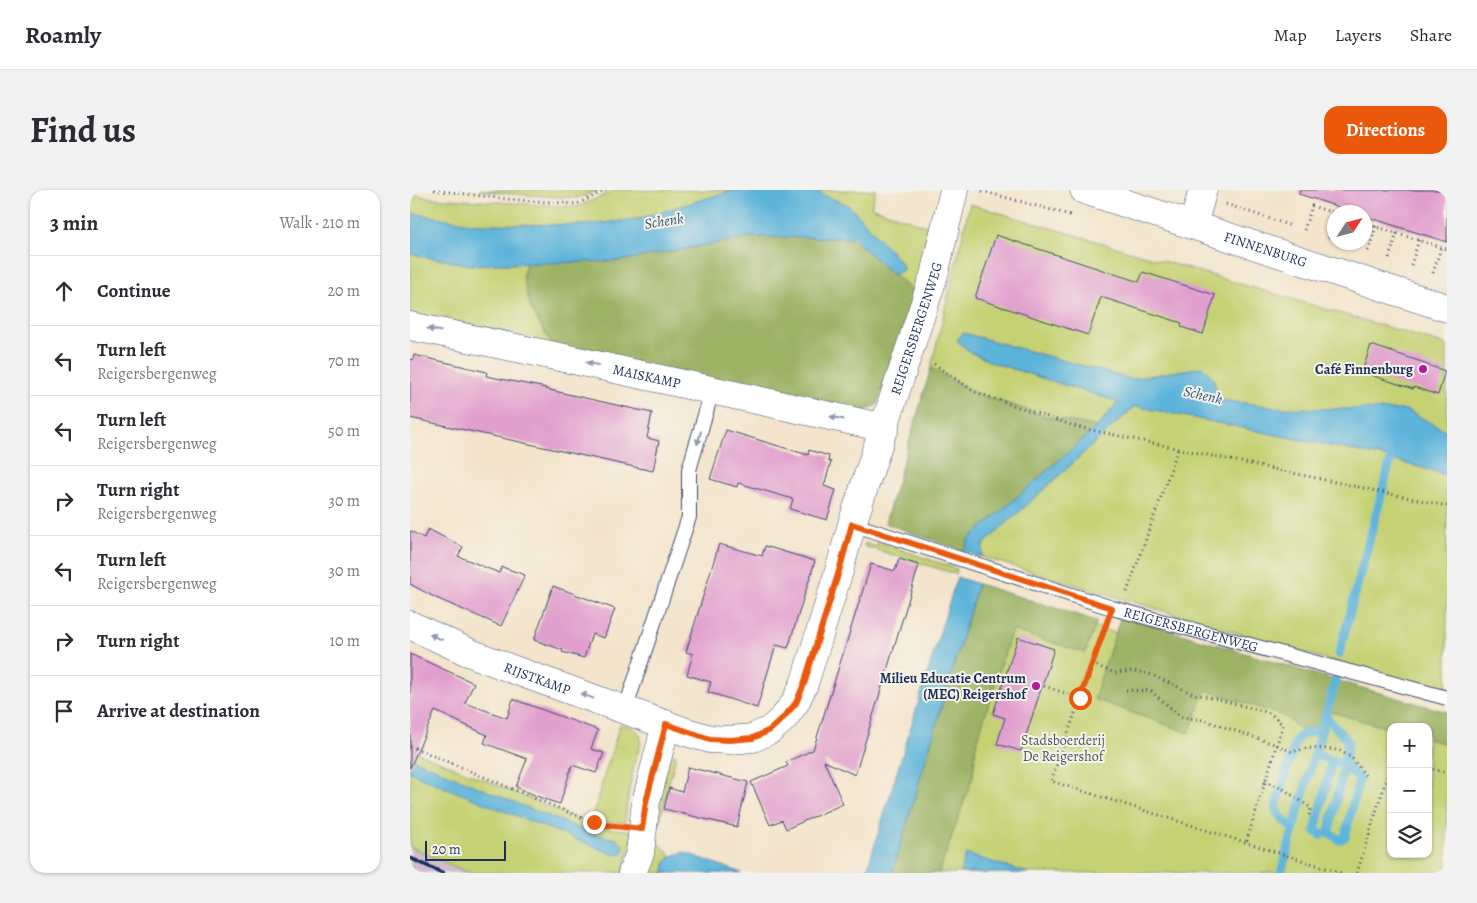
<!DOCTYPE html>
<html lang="en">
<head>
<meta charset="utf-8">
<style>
  :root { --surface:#fff; --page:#f2f2f3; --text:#2b2b33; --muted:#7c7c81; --line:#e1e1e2; --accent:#ea580c }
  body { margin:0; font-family:Alegreya,serif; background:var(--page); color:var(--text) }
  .controls { position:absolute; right:15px; bottom:15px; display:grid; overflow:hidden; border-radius:10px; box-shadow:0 1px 4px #0004 }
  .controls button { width:45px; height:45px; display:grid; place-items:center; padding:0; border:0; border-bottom:1px solid var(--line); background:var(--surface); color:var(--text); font:25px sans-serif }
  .compass { position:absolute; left:917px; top:15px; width:45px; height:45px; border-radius:50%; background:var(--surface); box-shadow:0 1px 4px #0004; rotate:54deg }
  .scale { position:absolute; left:15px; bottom:12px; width:81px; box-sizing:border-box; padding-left:5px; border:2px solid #1b2f5e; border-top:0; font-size:14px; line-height:18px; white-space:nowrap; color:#1b2f5e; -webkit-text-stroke:4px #f7f3e8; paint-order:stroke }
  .stop { position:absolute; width:15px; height:15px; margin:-11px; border:4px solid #ea580c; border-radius:50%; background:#fff }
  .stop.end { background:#ea580c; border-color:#fff; box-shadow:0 1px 5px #0008 }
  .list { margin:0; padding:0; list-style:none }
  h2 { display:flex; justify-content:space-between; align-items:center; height:65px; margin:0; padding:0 20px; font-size:21px }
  h2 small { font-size:16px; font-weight:400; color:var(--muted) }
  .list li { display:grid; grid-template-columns:32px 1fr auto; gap:15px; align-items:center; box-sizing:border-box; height:70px; padding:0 20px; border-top:1px solid var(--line) }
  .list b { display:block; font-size:19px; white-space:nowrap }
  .list p { margin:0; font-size:16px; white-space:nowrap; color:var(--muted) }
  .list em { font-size:16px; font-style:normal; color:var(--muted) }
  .icon { flex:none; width:28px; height:28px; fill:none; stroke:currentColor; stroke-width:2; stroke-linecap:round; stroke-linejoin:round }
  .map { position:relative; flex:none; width:1037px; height:683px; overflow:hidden; border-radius:15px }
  header { display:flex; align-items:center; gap:30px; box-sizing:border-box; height:70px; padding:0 25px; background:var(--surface); border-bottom:1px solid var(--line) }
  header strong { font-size:24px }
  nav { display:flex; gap:28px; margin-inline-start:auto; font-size:18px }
  .intro { display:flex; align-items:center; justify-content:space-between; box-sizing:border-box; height:120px; padding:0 30px }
  h1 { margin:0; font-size:35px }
  .button { padding:12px 22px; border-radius:15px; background:var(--accent); color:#fff; font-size:18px; font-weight:700 }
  main { display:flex; gap:30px; padding:0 30px }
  aside { flex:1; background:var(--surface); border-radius:15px; box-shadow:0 1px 4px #0004 }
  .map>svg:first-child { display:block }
  .industrial { fill:#d0bdcc }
  .green { fill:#c5d173; stroke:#708068; fill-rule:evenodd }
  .forest { fill:#9cb365; stroke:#5c7162 }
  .water { fill:#5db4da; stroke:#3c729c }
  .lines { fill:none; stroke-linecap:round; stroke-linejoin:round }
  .stream { stroke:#5db4da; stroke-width:9 }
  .building { fill:#e19fcd }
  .lane-casing { stroke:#3b4a6e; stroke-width:16 }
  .street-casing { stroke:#3b4a6e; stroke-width:29 }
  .secondary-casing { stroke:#3b4a6e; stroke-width:29 }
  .path { stroke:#3b4a6e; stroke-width:3; stroke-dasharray:1 4; stroke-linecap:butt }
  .lane { stroke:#fff; stroke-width:14 }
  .street { stroke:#fff; stroke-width:28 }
  .secondary { stroke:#fff; stroke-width:28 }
  .rail { stroke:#1b2f5e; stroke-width:4 }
  .oneway { fill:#8d97ae }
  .route { stroke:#ea580c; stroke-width:6 }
  .poi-dot { fill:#b5179e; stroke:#f7f3e8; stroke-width:2 }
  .labels { text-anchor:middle; stroke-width:4; stroke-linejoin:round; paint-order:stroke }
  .street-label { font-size:14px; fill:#1b2f5e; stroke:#f7f3e8 }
  .poi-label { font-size:14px; font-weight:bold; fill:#1b2f5e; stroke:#f7f3e8; text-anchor:end }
  .park-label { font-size:14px; fill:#465863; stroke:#f7f3e8 }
  .water-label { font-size:15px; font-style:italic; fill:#2f5783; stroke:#f7f3e8 }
</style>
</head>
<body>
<header>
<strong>Roamly</strong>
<nav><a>Map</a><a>Layers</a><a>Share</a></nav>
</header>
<div class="intro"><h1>Find us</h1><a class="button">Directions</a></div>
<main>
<aside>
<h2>3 min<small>Walk · 210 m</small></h2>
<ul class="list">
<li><svg class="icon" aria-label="ahead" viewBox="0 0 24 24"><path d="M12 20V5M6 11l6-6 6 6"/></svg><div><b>Continue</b></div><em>20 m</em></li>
<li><svg class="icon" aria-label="left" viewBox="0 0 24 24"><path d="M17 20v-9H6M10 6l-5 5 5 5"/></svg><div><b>Turn left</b><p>Reigersbergenweg</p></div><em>70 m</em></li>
<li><svg class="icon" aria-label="left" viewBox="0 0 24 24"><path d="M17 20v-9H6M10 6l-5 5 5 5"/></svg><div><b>Turn left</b><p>Reigersbergenweg</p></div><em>50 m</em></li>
<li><svg class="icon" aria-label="right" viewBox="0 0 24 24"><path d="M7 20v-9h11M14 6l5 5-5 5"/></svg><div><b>Turn right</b><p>Reigersbergenweg</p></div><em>30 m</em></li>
<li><svg class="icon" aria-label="left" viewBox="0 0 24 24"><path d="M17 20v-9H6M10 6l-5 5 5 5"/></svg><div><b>Turn left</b><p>Reigersbergenweg</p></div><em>30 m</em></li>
<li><svg class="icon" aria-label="right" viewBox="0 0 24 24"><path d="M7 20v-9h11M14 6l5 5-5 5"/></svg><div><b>Turn right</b></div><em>10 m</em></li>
<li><svg class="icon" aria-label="arrive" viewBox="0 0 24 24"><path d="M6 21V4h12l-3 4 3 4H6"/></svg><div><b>Arrive at destination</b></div></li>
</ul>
</aside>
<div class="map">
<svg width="1037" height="683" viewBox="0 0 1037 683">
  <rect width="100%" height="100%" fill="#f7f3e8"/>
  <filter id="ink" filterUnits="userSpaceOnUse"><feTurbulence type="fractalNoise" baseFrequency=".02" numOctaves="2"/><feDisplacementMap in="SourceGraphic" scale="10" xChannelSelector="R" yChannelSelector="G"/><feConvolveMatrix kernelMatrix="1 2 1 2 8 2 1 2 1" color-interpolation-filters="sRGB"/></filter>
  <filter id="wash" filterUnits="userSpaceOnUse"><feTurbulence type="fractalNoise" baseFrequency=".0096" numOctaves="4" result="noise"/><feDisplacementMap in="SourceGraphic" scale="20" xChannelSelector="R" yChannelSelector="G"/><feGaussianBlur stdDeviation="1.12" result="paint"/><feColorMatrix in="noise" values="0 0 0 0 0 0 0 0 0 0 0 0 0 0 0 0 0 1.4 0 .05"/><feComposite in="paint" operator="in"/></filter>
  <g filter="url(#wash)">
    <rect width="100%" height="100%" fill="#f3e4cb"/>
    <path class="industrial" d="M 0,657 L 30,671 L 59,683 L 11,683 L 0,678 Z"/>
    <path class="green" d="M 69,0 L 188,0 L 168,8 L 101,4 Z
      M 203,0 L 324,0 L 228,29 L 176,35 L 66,34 L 0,23 L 0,4 L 22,8 L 167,17 L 200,3 Z
      M 403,0 L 466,0 L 461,17 L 520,37 L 505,103 L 483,85 L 493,80 L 492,74 L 440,17 Z
      M 560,14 L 1037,155 L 1037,241 L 809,210 L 803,188 L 793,177 L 721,189 L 553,143 L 547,151 L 560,162 L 581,172 L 708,212 L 687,237 L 638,227 L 565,203 L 521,178 Z
      M 0,64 L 61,75 L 116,73 L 113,87 L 144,158 L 0,127 Z
      M 725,216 L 970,266 L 1037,285 L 1037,502 L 922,471 L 572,367 L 573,355 Z
      M 468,352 L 547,379 L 546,384 L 454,356 L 455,353 L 466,357 Z
      M 569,399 L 863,494 L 1037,539 L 1037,683 L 484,683 ZM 981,537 L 1018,537 L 1018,664 L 981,664 Z
      M 210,534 C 218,536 226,537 230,545 C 233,553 228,560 226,568 C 220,589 217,611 215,633 L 196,632 L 182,627 Z
      M 0,559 L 171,630 L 196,638 L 224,641 L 213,683 L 59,683 L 0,657 Z
      M 260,563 L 266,565 L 245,650 L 261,665 L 255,674 L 254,683 L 233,683 Z"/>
    <path class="forest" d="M 341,47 L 443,48 L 505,103 L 467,215 L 451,223 L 144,158 L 121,119 L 113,87 L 116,73 L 208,71 Z
      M 521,178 L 565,203 L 638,227 L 687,237 L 559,349 L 554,361 L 475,333 Z
      M 568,394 L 687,431 L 675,463 L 602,440 L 566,554 L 563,586 L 529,683 L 482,683 Z
      M 711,426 L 924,490 L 1037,522 L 1037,554 L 1018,549 L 1018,537 L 981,537 L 981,539 L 915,520 L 908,537 L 891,540 L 874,526 L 796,500 L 779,543 L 684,509 Z"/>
    <path class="water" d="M 324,0 L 405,1 L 440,16 L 492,74 L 493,80 L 483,85 L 443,48 L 341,47 L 208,71 L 61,75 L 0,64 L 0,23 L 66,34 L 176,35 L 228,29 Z
      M 553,143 L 720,189 L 793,177 L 803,188 L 810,210 L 875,218 L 996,220 L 1037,241 L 1037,285 L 970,266 L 725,216 L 573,355 L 572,367 L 554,361 L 559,349 L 687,237 L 708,212 L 581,172 L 560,162 L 547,150 Z
      M 547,387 L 568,394 L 482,683 L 456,683 Z
      M 0,568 L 101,611 L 186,645 L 207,649 L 214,656 L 212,664 L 205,665 L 26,594 L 0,582 Z
      M 274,662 L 332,683 L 254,683 C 255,668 260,666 274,662 Z
      M 556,664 L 619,683 L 550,683 Z"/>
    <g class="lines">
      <path class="stream" d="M 929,464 L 984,257
        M 905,565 C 924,571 936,573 949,589 L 935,647 L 929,650 L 919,642 L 934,576 L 938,551 L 916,527
        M 884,639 L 873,630 L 865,619 L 886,550 L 893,544 L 912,540
        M 919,642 L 910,645 L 905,641 L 922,571
        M 871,683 L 926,489"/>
    </g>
    <g id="blocks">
      <path class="building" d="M 889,0 L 1037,0 L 1037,52 L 954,26 L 954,22 L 944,22 L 889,4 Z
        M 586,45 L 729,92 L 733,82 L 805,105 L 793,144 L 771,137 L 772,133 L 691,107 L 678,145 L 565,108 Z
        M 961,155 L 1012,172 L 1012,173 L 1035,181 L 1028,205 L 1004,197 L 1003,199 L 952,182 Z
        M 4,165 L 77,182 L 76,186 L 136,198 L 135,199 L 242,223 L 237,248 L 249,251 L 243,281 L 0,228 L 0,169 L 3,170 Z
        M 316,240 L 398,265 L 399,260 L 419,266 L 418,271 L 421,272 L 414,296 L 426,300 L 417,330 L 380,319 L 383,309 L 328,293 L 327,297 L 300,289 Z
        M 18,339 L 53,357 L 48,366 L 89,383 L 92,377 L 115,385 L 91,436 L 26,408 L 0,394 L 0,341 L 14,348 Z
        M 309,354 L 352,366 L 355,356 L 405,371 L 378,458 L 366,455 L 347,518 L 298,502 L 301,492 L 277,485 L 283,464 L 276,462 Z
        M 489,369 L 509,375 L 445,585 L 414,571 L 433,614 L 376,639 L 372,630 L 360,635 L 341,592 L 378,576 L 376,572 L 403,560 L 461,374 L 485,381 Z
        M 143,396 L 205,419 L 194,448 L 182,444 L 174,468 L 152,462 L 153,460 L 124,450 Z
        M 608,447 L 644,459 L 611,561 L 587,554 L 595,528 L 583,524 Z
        M 0,464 L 64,493 L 55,513 L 97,528 L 103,509 L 188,540 L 181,559 L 194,563 L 186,583 L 162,575 L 150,614 L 134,609 L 106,597 L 117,569 L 74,553 L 77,545 L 25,521 L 0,578 Z
        M 278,577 L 338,592 L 327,637 L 254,619 L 259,598 L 272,602 Z"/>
    </g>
  </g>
  <g filter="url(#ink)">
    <use href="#blocks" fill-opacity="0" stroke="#3b4a6e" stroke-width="1"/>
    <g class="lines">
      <g class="lane-casing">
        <g id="lane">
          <path id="s1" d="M 442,334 L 702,418 L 1037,508"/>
          <path d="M 215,520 L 279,327 L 279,280 L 302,201"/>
        </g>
      </g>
      <g class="street-casing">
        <g id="street">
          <path d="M 783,35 L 793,0"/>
          <path id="s2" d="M 0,136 L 145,166 L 475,238"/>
          <path id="s3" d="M 0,435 L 58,462 L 107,481 L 276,542 L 300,549 L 320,550 L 343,548 L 360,540 L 373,529 L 385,513 L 394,494 L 429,381 L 442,334 L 524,85 L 544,0"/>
          <path d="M 222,683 L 230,663 L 236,612 L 256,534"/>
        </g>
      </g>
      <g class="secondary-casing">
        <g id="secondary">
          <path id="s4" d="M 674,0 L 1037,118"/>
        </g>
      </g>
      <path class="path" d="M 24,0 L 96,9 L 167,14 L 196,0
        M 572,1 L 660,25
        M 816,14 L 881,36
        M 954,33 L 1037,59
        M 894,40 L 902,16 L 924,23
        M 919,48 L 924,31
        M 958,61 L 966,36
        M 979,68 L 987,43
        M 1001,75 L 1009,50
        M 1023,83 L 1031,58
        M 524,174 L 565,202 L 667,237 L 1037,316
        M 717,402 L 768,259
        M 695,438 L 641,591 L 932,683
        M 682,474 L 705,483 L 723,481 L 737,483 L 784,504 L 799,507 L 860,523 L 873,535 L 836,653
        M 634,496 L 670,508
        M 716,500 L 741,501 L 771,527 L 794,530 L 867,555 L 882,562 L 897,558 L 920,559 L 930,561 L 941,567 L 955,585
        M 0,556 L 172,628 L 196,635 L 207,636
        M 1018,578 L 1037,583
        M 855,591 L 872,598 L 901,618 L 899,626
        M 947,683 L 981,574"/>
      <use href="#lane" class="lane"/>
      <use href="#street" class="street"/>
      <use href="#secondary" class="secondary"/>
      <path class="rail" d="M 0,668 L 33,683"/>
    </g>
    <defs><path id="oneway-solid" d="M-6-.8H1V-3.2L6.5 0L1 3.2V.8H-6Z" transform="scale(1.25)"/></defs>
    <g class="oneway">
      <use href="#oneway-solid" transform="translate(24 140) rotate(-169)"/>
      <use href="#oneway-solid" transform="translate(183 174) rotate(-168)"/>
      <use href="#oneway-solid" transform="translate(427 228) rotate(-168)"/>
      <use href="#oneway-solid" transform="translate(289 248) rotate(106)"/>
      <use href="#oneway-solid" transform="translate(26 447) rotate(-156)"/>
      <use href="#oneway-solid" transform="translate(177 506) rotate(-160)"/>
    </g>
  </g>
  <g class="lines" filter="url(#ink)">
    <path class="route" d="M 184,632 L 196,635 L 232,639 L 236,612 L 256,534 L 300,549 L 320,550 L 343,548 L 360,540 L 373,528 L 386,513 L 394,494 L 429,381 L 442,334 L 702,418 L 670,508"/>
  </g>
  <g class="poi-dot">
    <circle cx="1013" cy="179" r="5"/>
    <circle cx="626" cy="496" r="5"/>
  </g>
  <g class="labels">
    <g class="street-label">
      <text dy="5" stroke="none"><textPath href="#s4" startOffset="191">FINNENBURG</textPath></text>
      <text dy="5" stroke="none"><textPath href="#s3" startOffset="814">REIGERSBERGENWEG</textPath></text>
      <text dy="5" stroke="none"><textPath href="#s2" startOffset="242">MAISKAMP</textPath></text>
      <text dy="5" stroke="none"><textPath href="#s1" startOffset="355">REIGERSBERGENWEG</textPath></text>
      <text dy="5" stroke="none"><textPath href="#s3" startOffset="138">RIJSTKAMP</textPath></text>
    </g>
    <g class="poi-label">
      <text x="1003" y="184">Café Finnenburg</text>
      <text x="616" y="493">Milieu Educatie Centrum<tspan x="616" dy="16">(MEC) Reigershof</tspan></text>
    </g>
    <g class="park-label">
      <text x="653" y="555">Stadsboerderij<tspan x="653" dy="16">De Reigershof</tspan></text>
    </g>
    <g class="water-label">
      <text transform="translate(254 31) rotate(-9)" y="5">Schenk</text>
      <text transform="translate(793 205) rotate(13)" y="5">Schenk</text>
    </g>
  </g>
</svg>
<div class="controls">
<button>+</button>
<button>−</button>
<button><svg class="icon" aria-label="layers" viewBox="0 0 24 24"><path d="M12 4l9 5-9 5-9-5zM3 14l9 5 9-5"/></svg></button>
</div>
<svg class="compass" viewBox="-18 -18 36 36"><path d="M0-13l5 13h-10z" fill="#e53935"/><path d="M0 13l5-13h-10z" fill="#7c7c81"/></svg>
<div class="scale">20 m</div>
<div class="stop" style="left:670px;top:508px"></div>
<div class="stop end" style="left:184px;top:632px"></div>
</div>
</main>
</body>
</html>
